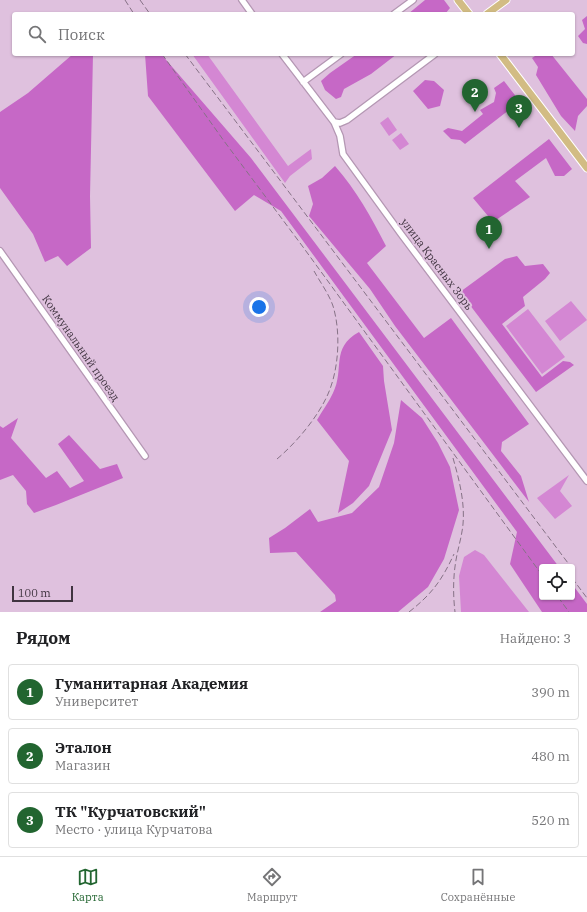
<!DOCTYPE html>
<html lang="ru">
<head>
<meta charset="utf-8">
<style>
  :root { --surface:#fff; --page:#f2f2f2; --text:#202124; --muted:#757577; --line:#e0e0e0; --accent:#226530 }
  body { margin:0; font-family:"IBM Plex Serif",serif; background:var(--page); color:var(--text) }
  .controls { position:absolute; right:12px; bottom:12px; display:grid; overflow:hidden; border-radius:4px; box-shadow:0 1px 3px #0004 }
  .controls button { width:36px; height:36px; display:grid; place-items:center; padding:0; border:0; border-bottom:1px solid var(--line); background:var(--surface); color:var(--text); font:20px sans-serif }
  .scale { position:absolute; left:12px; bottom:10px; width:61px; box-sizing:border-box; padding-left:4px; border:2px solid #403440; border-top:0; font-size:11px; line-height:14px; white-space:nowrap; color:#403440; -webkit-text-stroke:3px #dfc1de; paint-order:stroke }
  .you { position:absolute; left:259px; top:307px; width:14px; height:14px; margin:-10px; border:3px solid #fff; border-radius:50%; background:#1a73e8; box-shadow:0 0 0 6px #1a73e833 }
  .badge { display:grid; place-items:center; width:26px; height:26px; border-radius:50%; background:var(--accent); color:#fff; font-size:13px; font-weight:700 }
  .pin { position:absolute; translate:-50% -33px; filter:drop-shadow(0 1px 2px #0008) }
  .pin::after { content:''; position:absolute; top:21px; width:14px; height:12px; background:inherit; clip-path:polygon(0 0,100% 0,50% 100%) }
  .list { margin:0; padding:0; list-style:none }
  h2 { display:flex; justify-content:space-between; align-items:center; height:52px; margin:0; padding:0 16px; font-size:17px }
  h2 small { font-size:13px; font-weight:400; color:var(--muted) }
  .list li { display:grid; grid-template-columns:26px 1fr auto; gap:12px; align-items:center; box-sizing:border-box; height:56px; margin:0 8px 8px; padding:0 8px; border:1px solid var(--line); border-radius:4px }
  .list b { display:block; font-size:15px; white-space:nowrap }
  .list p { margin:0; font-size:13px; white-space:nowrap; color:var(--muted) }
  .list em { font-size:13px; font-style:normal; color:var(--muted) }
  .icon { flex:none; width:22px; height:22px; fill:none; stroke:currentColor; stroke-width:2; stroke-linecap:round; stroke-linejoin:round }
  .map { position:relative; flex:none; width:587px; height:612px; overflow:hidden }
  .search { position:absolute; background:var(--surface); box-shadow:0 1px 3px #0004; left:12px; right:12px; top:12px; height:44px; display:flex; align-items:center; gap:10px; box-sizing:border-box; padding:0 14px; border-radius:4px; color:var(--muted); font-size:15px }
  .sheet { height:244px; background:var(--surface) }
  nav { display:flex; justify-content:space-around; align-items:center; box-sizing:border-box; height:56px; border-top:1px solid var(--line); background:var(--surface); font-size:11px; color:var(--muted) }
  nav a { display:grid; justify-items:center; gap:2px }
  nav .on { color:var(--accent) }
  .map>svg:first-child { display:block }
  .green { fill:#d487d3 }
  .forest { fill:#c668c6 }
  .lines { fill:none; stroke-linecap:round; stroke-linejoin:round }
  .minor-casing { stroke:#b497b3; stroke-width:8 }
  .major-casing { stroke:#fff; stroke-width:9 }
  .minor { stroke:#fff; stroke-width:5.5 }
  .major { stroke:#d2bc84; stroke-width:7 }
  .rail { stroke:#867286; stroke-width:1; stroke-dasharray:6 3; stroke-linecap:butt }
  .labels { text-anchor:middle; stroke-width:4; stroke-linejoin:round; paint-order:stroke }
  .street-label { font-size:11px; fill:#403440; stroke:#dfc1de }
</style>
</head>
<body>
<div class="map">
<svg width="587" height="612" viewBox="0 0 587 612">
  <rect width="100%" height="100%" fill="#dfc1de"/>
  <path class="green" d="M 192,54 L 207,54 L 288,166 L 311,149 L 312,159 L 290,176 L 285,183 Z
    M 388,117 L 397,130 L 389,136 L 380,123 Z
    M 401,133 L 409,144 L 400,150 L 392,140 Z
    M 571,301 L 587,320 L 560,341 L 545,321 Z
    M 528,309 L 565,357 L 542,374 L 506,326 Z
    M 569,475 L 560,491 L 572,506 L 555,519 L 537,498 Z
    M 475,550 L 484,555 L 529,612 L 461,612 L 459,576 L 464,557 Z"/>
  <path class="forest" d="M 425,0 L 444,0 L 450,8 L 445,14 L 408,14 Z
    M 587,16 L 587,44 L 583,43 L 578,36 L 585,29 L 582,20 Z
    M 73,54 L 93,54 L 90,196 L 91,248 L 67,266 L 58,256 L 45,262 L 33,234 L 0,188 L 0,112 L 28,93 Z
    M 145,54 L 161,54 L 251,158 L 559,567 L 542,567 L 542,597 L 572,597 L 572,584 L 587,604 L 587,612 L 542,612 L 510,564 L 517,532 L 281,211 L 254,195 L 235,211 L 148,96 Z
    M 357,54 L 397,54 L 371,74 L 344,89 L 341,97 L 336,99 L 325,90 L 321,81 L 330,73 Z
    M 538,54 L 551,54 L 587,99 L 587,106 L 578,116 L 575,131 L 561,116 L 536,75 L 538,67 L 532,58 Z
    M 425,80 L 434,81 L 444,90 L 440,106 L 428,109 L 413,91 Z
    M 504,81 L 518,99 L 518,103 L 465,144 L 460,140 L 451,139 L 443,131 L 448,128 L 462,131 L 483,114 L 480,110 L 494,102 L 496,93 L 494,88 Z
    M 549,139 L 572,169 L 564,176 L 555,176 L 546,158 L 515,181 L 530,197 L 493,222 L 473,198 Z
    M 335,166 C 357,191 371,217 386,246 L 367,263 L 424,338 L 451,318 L 529,424 L 502,442 L 501,451 L 521,476 L 529,502 L 395,326 L 370,289 L 309,216 L 313,204 L 308,186 L 322,178 Z
    M 517,256 L 525,266 L 543,264 L 550,273 L 545,279 L 523,297 L 525,306 L 502,324 L 542,377 L 563,361 L 570,362 L 574,365 L 536,392 L 460,292 L 505,259 Z
    M 359,332 L 383,366 L 384,381 L 392,430 L 369,486 L 353,503 L 338,513 L 349,461 L 317,420 C 322,411 329,402 333,393 C 345,369 330,348 359,332 Z
    M 401,400 L 422,418 L 438,443 L 450,467 L 459,510 L 444,559 L 428,587 L 398,612 L 320,612 L 336,601 L 335,595 L 296,552 L 270,553 L 269,538 L 285,528 L 310,509 L 318,522 L 352,513 L 379,487 L 394,443 Z
    M 18,418 L 11,438 L 46,478 L 57,471 L 70,488 L 84,481 L 58,444 L 69,435 L 100,469 L 117,464 L 123,478 L 56,505 L 34,513 L 27,504 L 26,491 L 13,475 L 0,480 L 0,426 L 3,428 Z"/>
  <g class="lines">
    <g class="minor-casing">
      <path id="minor" d="M 242,0 L 252,14
        M 394,14 L 413,0
        M 282,54 L 334,122 L 340,136 L 343,154 L 401,234 L 587,481
        M 303,82 L 341,54
        M 334,122 L 340,123 L 347,120 L 435,54
        M 0,251 L 145,456"/>
    </g>
    <g class="major-casing">
      <path id="major" d="M 458,0 L 469,14
        M 487,14 L 506,0
        M 500,54 L 587,168"/>
    </g>
    <use href="#minor" class="minor"/>
    <use href="#major" class="major"/>
    <path class="rail" d="M 125,0 L 134,14
      M 140,0 L 150,14
      M 162,54 L 224,141 L 303,247 L 542,575
      M 185,54 L 571,567
      M 453,458 C 459,479 465,502 463,524 C 462,536 458,548 456,560 C 453,577 453,595 455,612
      M 277,459 C 296,443 318,417 328,394 C 339,369 341,332 333,306 C 329,294 320,282 314,271
      M 572,578 L 587,598
      M 558,597 L 569,612
      M 409,612 C 432,594 442,580 454,554"/>
  </g>
  <g class="labels">
    <g class="street-label">
      <text transform="translate(437 264) rotate(53)" y="4">улица Красных Зорь</text>
      <text transform="translate(81 348) rotate(55)" y="4">Коммунальный проезд</text>
    </g>
  </g>
</svg>
<div class="controls">
<button><svg class="icon" aria-label="locate" viewBox="0 0 24 24"><circle cx="12" cy="12" r="6"/><path d="M12 2v4M12 18v4M2 12h4M18 12h4"/></svg></button>
</div>
<div class="scale">100 m</div>
<div class="you"></div>
<div class="pin badge" style="left:489px;top:249px">1</div>
<div class="pin badge" style="left:475px;top:112px">2</div>
<div class="pin badge" style="left:519px;top:128px">3</div>
<div class="search"><svg class="icon" aria-label="search" viewBox="0 0 24 24"><circle cx="10" cy="10" r="6"/><path d="M15 15l6 6"/></svg>Поиск</div>
</div>
<section class="sheet">
<h2>Рядом<small>Найдено: 3</small></h2>
<ul class="list">
<li><span class="badge">1</span><div><b>Гуманитарная Академия</b><p>Университет</p></div><em>390 m</em></li>
<li><span class="badge">2</span><div><b>Эталон</b><p>Магазин</p></div><em>480 m</em></li>
<li><span class="badge">3</span><div><b>ТК &quot;Курчатовский&quot;</b><p>Место · улица Курчатова</p></div><em>520 m</em></li>
</ul>
</section>
<nav>
<a class="on"><svg class="icon" aria-label="map" viewBox="0 0 24 24"><path d="M3 6l6-2 6 2 6-2v14l-6 2-6-2-6 2zM9 4v14M15 6v14"/></svg>Карта</a>
<a><svg class="icon" aria-label="directions" viewBox="0 0 24 24"><path d="M12 3l9 9-9 9-9-9zM9 14v-3h6M13 9l2 2-2 2"/></svg>Маршрут</a>
<a><svg class="icon" aria-label="saved" viewBox="0 0 24 24"><path d="M7 4h10v16l-5-4-5 4z"/></svg>Сохранённые</a>
</nav>
</body>
</html>
